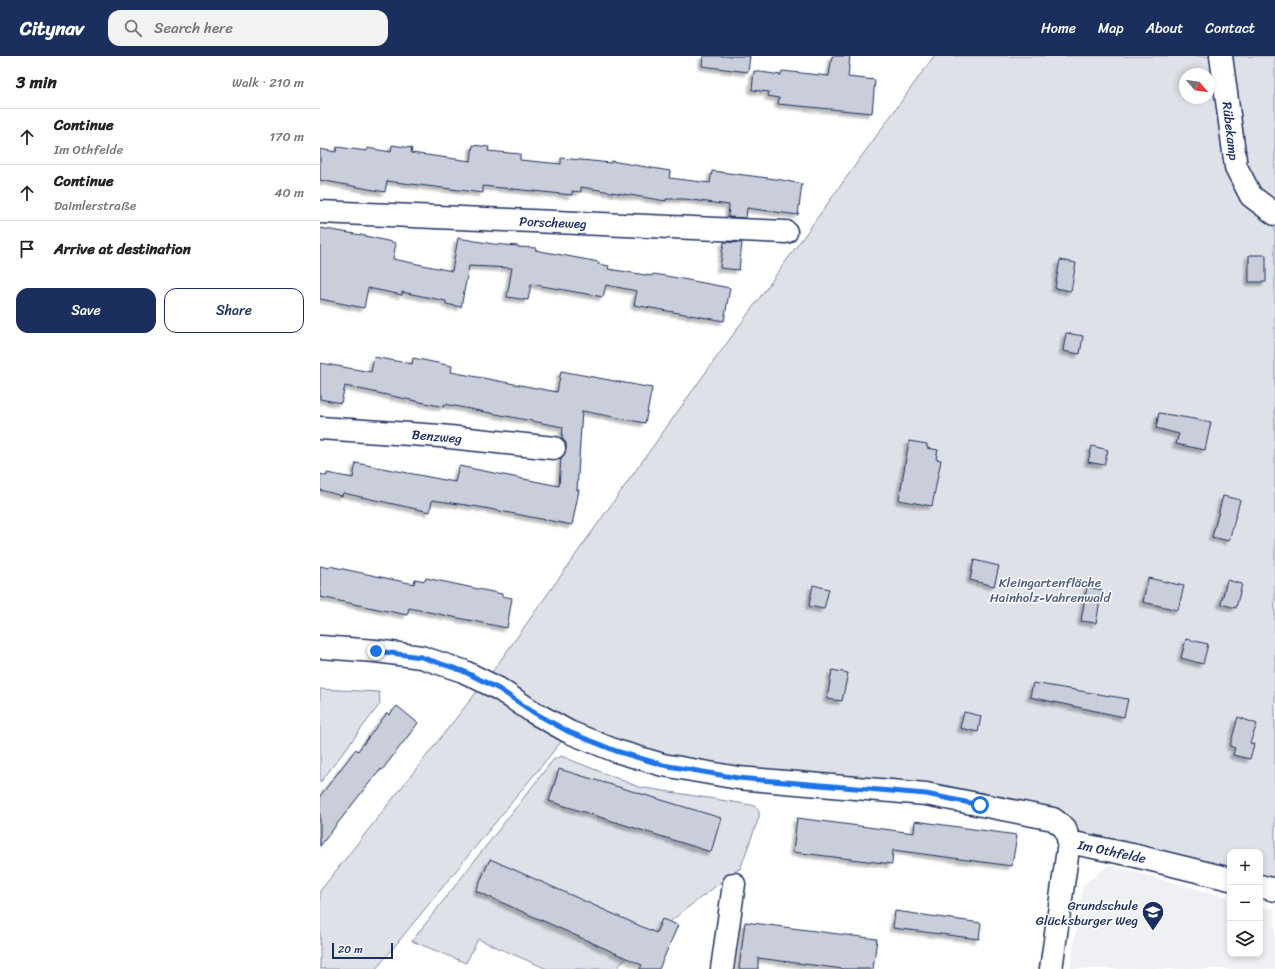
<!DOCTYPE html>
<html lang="en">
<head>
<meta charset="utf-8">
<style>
  :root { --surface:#fff; --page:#f2f2f2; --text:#222; --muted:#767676; --line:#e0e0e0; --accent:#1b2f5e }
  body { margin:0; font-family:Sriracha,sans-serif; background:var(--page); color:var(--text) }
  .controls { position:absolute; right:12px; bottom:12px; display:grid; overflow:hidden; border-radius:8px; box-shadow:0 2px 6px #0003 }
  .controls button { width:36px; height:36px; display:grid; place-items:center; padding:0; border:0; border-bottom:1px solid var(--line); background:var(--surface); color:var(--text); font:20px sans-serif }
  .compass { position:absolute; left:859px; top:12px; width:36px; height:36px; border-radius:50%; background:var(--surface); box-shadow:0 2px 6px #0003; rotate:119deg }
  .scale { position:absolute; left:12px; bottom:10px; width:61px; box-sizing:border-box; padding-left:4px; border:2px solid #1b2f5e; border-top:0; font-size:11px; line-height:14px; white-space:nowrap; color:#1b2f5e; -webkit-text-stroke:3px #fff; paint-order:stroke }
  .stop { position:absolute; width:12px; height:12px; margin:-9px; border:3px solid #1a73e8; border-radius:50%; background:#fff }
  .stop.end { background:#1a73e8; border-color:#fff; box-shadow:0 1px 4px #0008 }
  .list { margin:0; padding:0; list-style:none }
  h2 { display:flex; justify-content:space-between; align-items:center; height:52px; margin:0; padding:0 16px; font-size:17px }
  h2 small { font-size:13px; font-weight:400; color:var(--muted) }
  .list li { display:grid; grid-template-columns:26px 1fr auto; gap:12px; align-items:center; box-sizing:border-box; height:56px; padding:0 16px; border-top:1px solid var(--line) }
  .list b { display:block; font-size:15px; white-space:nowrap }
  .list p { margin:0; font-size:13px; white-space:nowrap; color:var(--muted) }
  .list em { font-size:13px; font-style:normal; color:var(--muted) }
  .actions { display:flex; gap:8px; padding:12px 16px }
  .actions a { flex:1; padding:9px 0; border:1px solid var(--accent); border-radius:12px; text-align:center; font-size:14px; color:var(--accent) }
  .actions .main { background:var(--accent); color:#fff }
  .icon { flex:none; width:22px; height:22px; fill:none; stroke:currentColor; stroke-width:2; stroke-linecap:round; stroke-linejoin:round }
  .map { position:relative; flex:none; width:955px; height:913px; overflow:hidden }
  header { display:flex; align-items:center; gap:24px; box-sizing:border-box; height:56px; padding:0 20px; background:var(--accent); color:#fff }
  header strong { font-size:19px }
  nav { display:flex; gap:22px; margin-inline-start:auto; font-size:14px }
  .search { width:280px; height:36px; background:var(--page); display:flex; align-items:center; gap:10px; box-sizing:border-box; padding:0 14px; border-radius:12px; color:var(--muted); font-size:15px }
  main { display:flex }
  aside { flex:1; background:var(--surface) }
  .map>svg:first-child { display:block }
  .built { fill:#eff0f4 }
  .green { fill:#dee1e7; stroke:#7c88a2; fill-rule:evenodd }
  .building { fill:#caceda; stroke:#1b2f5e; filter:url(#shadow) }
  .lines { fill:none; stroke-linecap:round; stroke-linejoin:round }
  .street-casing { stroke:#1b2f5e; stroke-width:25 }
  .street { stroke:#fff; stroke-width:22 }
  .route { stroke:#1a73e8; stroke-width:5 }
  .labels { text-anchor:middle; stroke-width:3; stroke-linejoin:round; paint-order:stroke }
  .street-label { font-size:13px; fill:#1b2f5e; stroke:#fff }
  .park-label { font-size:13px; fill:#4c5c80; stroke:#fff }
  .poi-label { font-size:13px; fill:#1b2f5e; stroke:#fff; text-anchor:end }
</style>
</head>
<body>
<header>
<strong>Citynav</strong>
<div class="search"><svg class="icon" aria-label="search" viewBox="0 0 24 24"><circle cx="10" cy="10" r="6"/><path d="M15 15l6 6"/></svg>Search here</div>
<nav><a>Home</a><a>Map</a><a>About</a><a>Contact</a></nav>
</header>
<main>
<aside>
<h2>3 min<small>Walk · 210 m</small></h2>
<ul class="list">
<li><svg class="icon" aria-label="ahead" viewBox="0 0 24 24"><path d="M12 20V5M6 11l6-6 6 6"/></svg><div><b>Continue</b><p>Im Othfelde</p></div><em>170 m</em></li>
<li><svg class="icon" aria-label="ahead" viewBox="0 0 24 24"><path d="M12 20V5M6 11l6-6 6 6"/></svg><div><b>Continue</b><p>Daimlerstraße</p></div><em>40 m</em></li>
<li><svg class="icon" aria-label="arrive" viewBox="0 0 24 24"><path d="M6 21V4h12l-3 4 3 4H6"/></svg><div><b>Arrive at destination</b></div></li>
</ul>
<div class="actions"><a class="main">Save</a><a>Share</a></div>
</aside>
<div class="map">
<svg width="955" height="913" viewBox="0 0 955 913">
  <defs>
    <filter id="shadow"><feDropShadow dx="-3.5" dy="3.5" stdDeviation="1" flood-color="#0004"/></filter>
  </defs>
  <rect width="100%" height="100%" fill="#fff"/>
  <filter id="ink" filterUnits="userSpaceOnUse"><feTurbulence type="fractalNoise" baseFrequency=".025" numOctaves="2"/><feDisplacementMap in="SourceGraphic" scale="8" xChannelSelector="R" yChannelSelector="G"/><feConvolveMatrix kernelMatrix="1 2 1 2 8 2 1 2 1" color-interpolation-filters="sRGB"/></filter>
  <g filter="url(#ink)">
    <path class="built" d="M 789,809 L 910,842 L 910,898 L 940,898 L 940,850 L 955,853 L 955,913 L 750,913 L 763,829 Z"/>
    <path class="green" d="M 614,0 L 955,0 L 955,834 L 940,830 L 940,796 L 910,796 L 910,823 L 749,786 L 733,763 L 418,722 L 249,676 L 56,913 L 0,913 L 0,835 L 170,619 L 373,334 ZM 865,18 L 889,18 L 889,42 L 865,42 Z
      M 0,633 L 59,636 L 60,648 L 0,727 Z
      M 241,700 L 319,731 L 432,749 C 438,752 440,755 439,761 L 420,813 L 417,814 L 362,856 L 300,908 L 298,913 L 227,913 L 158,883 L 146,907 L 92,885 L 233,704 Z"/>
    <path class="building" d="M 383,0 L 430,0 L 428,16 L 382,10 Z
      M 512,0 L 530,0 L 528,21 L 555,24 L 552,57 L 458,48 L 459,42 L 448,40 L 449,36 L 432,34 L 434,15 L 461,19 L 462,15 L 509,20 Z
      M 72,89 L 92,92 L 91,97 L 151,105 L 153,89 L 169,91 L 168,95 L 200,98 L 200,104 L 241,108 L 241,102 L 291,107 L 291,105 L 350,115 L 349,122 L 390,127 L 392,115 L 456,123 L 482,128 L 478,159 L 427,152 L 426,162 L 408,161 L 409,149 L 365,143 L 346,143 L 346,145 L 261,131 L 261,136 L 252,135 L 252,139 L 163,130 L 163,137 L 67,125 L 65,136 L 0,124 L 0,93 L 16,96 L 17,91 L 47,95 L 47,92 L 71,96 Z
      M 0,172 L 41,179 L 76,187 L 73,203 L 132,215 L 138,182 L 173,188 L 198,190 L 198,191 L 217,192 L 215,194 L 279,206 L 278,208 L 289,210 L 288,213 L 332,220 L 333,218 L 352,221 L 410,232 L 404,265 L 314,249 L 317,235 L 286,229 L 283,241 L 211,228 L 208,244 L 187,241 L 192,212 L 149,210 L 141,251 L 126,248 L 126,245 L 82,236 L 82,239 L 48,232 L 44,252 L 0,243 Z
      M 404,186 L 422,187 L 419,214 L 400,212 Z
      M 929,199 L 946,199 L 946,226 L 929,226 Z
      M 740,204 L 756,207 L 751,235 L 735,232 Z
      M 746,277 L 763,280 L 760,298 L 743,295 Z
      M 54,301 L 92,308 L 93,302 L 132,310 L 131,316 L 237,336 L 241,315 L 332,332 L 325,367 L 262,355 L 257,434 L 259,434 L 252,469 L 159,451 L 112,444 L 110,456 L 23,437 L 22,440 L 0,434 L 0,418 L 7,420 L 7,417 L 33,422 L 36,407 L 135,426 L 139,410 L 239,430 L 241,402 L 244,399 L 246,393 L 246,387 L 242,382 L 243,371 L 124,348 L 124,351 L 25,330 L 21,347 L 0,343 L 0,307 L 51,316 Z
      M 839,357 L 891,366 L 885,394 L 856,388 L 859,378 L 836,372 Z
      M 589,385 L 607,388 L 607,392 L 618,394 L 616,403 L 621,404 L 612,450 L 579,444 Z
      M 772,390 L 788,394 L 784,409 L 768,406 Z
      M 903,440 L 920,444 L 909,485 L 892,481 Z
      M 654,504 L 679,510 L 674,530 L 650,524 Z
      M 0,510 L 9,512 L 9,510 L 94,528 L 95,523 L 105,525 L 106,522 L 182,538 L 182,540 L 192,542 L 187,572 L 89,552 L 87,559 L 0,541 Z
      M 828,522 L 864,530 L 858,554 L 823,546 Z
      M 907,524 L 922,528 L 916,552 L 901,548 Z
      M 493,529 L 509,533 L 504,553 L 489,550 Z
      M 767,531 L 782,534 L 776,567 L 761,565 Z
      M 866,583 L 888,588 L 883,608 L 861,602 Z
      M 512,614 L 528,617 L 522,645 L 507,643 Z
      M 713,627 L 808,643 L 804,661 L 710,641 Z
      M 77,650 L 98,667 L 62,714 L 61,713 L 45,732 L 0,790 L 0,740 L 36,693 L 38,695 L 67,657 L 69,659 Z
      M 644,656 L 661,660 L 658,676 L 640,672 Z
      M 918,661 L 937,668 L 930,687 L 934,688 L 930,703 L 913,699 L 915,692 L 910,690 Z
      M 239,713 L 401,762 L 391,796 L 229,745 Z
      M 477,762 L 594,777 L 595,765 L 697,779 L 692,810 L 573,794 L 572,808 L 473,796 Z
      M 170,803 L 336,877 L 342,863 L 358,869 L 339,913 L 320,913 L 322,909 L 156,835 Z
      M 575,855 L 661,867 L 659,883 L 573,872 Z
      M 425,866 L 557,883 L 553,913 L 523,913 L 438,902 L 438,913 L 419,913 Z"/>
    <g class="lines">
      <g class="street-casing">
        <path id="street" d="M 901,0 L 916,111 L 931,140 L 955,158
          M 0,156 L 466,176
          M 0,372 L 120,380 L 234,392
          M 0,591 L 56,595 L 101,601 L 143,615 L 179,633 L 213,656 L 249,676 L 296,695 L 343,709 L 418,722 L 606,738 L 733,763 L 745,772 L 749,786 L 731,913
          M 749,786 L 812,799 L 910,823
          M 940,830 L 955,834
          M 402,913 L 414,828"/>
      </g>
      <use href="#street" class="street"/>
    </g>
  </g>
  <g class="lines" filter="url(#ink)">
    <path class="route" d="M 56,595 L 101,601 L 143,615 L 179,633 L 213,656 L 249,676 L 296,695 L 343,709 L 418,722 L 606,738 L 660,749"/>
  </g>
  <defs>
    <g id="school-pin" transform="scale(1.15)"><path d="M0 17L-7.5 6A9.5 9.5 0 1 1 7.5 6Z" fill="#1b2f5e" stroke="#fff"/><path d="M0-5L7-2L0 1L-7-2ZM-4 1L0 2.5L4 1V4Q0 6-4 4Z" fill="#fff"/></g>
  </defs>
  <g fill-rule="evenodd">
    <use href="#school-pin" x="833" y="856"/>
  </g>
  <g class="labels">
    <g class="street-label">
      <text transform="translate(911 75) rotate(83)" y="5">Rübekamp</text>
      <text transform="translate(233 166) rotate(2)" y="5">Porscheweg</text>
      <text transform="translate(117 380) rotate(5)" y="5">Benzweg</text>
      <text transform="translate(792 795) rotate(12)" y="5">Im Othfelde</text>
    </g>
    <g class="park-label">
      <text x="730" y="531">Kleingartenfläche<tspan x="730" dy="15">Hainholz-Vahrenwald</tspan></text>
    </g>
    <g class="poi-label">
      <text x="818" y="854">Grundschule<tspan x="818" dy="15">Glücksburger Weg</tspan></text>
    </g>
  </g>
</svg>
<div class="controls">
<button>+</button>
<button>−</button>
<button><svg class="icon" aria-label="layers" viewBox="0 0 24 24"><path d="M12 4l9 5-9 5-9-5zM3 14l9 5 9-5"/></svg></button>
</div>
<svg class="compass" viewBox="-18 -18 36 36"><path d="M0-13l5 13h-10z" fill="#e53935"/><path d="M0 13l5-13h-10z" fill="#767676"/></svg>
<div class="scale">20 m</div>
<div class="stop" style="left:660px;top:749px"></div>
<div class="stop end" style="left:56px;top:595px"></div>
</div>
</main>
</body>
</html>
